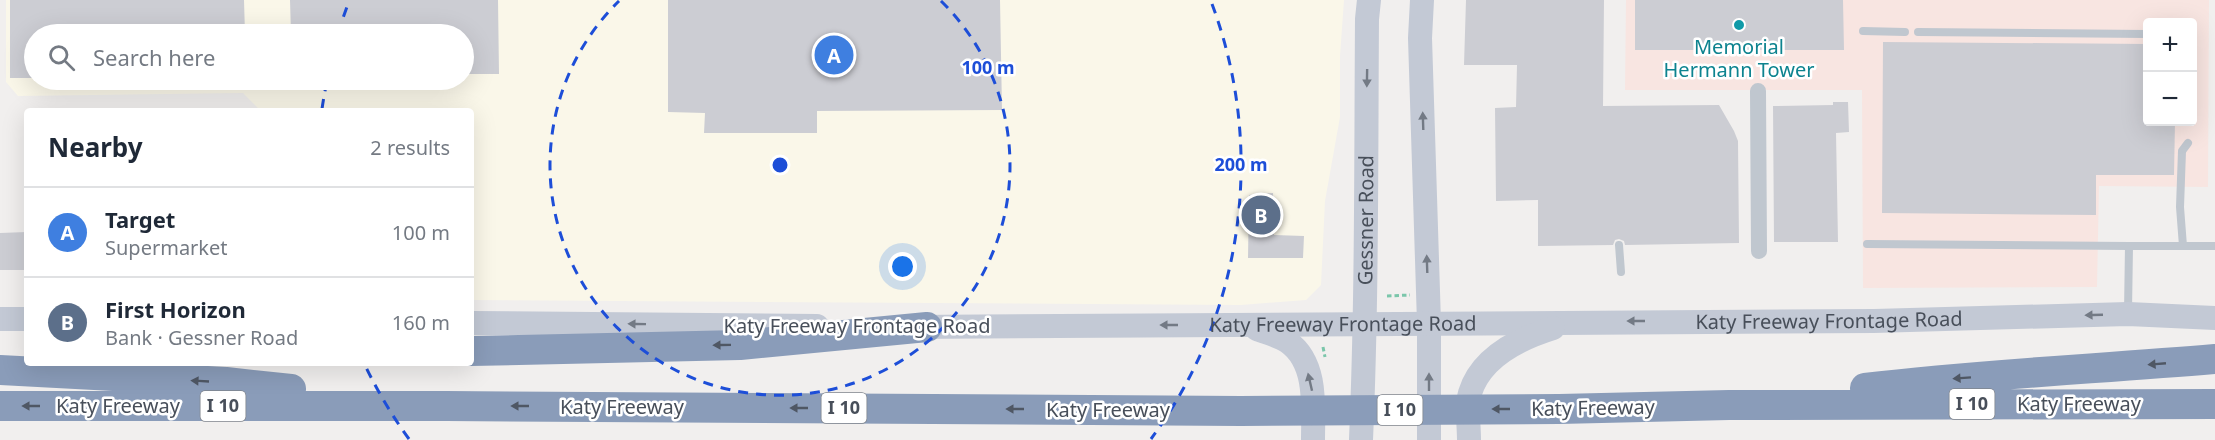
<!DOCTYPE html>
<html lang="en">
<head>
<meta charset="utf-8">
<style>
  :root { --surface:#fff; --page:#f2f2f3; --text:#1f2937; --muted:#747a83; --line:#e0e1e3; --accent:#295fd0 }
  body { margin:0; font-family:"Noto Sans",sans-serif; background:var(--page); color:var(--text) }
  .controls { position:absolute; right:18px; top:18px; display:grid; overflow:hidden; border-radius:6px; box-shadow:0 6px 24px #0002 }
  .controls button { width:54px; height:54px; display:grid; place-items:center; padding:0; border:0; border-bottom:2px solid var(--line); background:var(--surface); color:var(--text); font:30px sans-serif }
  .you { position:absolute; left:903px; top:267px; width:21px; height:21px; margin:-15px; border:4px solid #fff; border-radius:50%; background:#1a73e8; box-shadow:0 0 0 9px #1a73e833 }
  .badge { display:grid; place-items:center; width:39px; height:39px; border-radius:50%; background:var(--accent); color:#fff; font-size:20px; font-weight:700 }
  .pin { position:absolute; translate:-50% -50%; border:3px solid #fff; box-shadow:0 2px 6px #0006 }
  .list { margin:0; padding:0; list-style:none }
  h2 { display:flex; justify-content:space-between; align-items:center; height:78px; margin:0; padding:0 24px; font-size:26px }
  h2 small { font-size:20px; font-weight:400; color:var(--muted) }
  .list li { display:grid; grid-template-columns:39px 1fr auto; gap:18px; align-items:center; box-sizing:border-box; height:90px; padding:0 24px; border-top:2px solid var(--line) }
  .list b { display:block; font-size:22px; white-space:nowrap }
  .list p { margin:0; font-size:20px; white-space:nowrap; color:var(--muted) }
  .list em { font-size:20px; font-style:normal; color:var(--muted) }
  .icon { flex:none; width:33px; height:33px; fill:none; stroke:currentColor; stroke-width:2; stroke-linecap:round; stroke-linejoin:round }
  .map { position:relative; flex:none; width:2215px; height:440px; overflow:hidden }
  .search { position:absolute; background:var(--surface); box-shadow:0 6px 24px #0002; left:24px; top:24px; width:450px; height:66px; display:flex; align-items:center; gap:15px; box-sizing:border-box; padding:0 21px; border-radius:33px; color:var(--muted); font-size:22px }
  .panel { position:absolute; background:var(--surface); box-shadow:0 6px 24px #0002; left:24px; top:108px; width:450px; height:258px; border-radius:6px }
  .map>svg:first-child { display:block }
  .commercial { fill:#faf7e9; fill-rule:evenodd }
  .medical { fill:#f8e5e1; fill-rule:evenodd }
  .building { fill:#cccdd3 }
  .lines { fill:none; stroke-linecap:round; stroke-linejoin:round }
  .path { stroke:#7bc6aa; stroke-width:3; stroke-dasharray:4.5 3; stroke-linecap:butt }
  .lane { stroke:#c0c7cf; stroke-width:8 }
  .street { stroke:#c0c7cf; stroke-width:16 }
  .secondary { stroke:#c3c9d5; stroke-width:24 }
  .highway { stroke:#8a9cb9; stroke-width:30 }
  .oneway { fill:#737a85 }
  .oneway2 { fill:#4f5764 }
  .ring { fill:none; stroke:#1d4ed8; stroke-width:3; stroke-dasharray:10 8 }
  .culture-dot { fill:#0f9aa8; stroke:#fff; stroke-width:2 }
  .labels { text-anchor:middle; stroke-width:5; stroke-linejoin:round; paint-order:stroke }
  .shield { fill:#fff; stroke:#7f848c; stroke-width:1.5 }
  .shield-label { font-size:18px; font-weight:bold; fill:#484f5a }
  .culture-label { font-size:20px; fill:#0d838f; stroke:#fff }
  .street-label { font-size:20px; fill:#484f5a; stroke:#fff }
  .centre { fill:#1d4ed8; stroke:#fff; stroke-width:3 }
  .ring-label { font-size:18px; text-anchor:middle; font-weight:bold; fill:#1d4ed8; stroke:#fff; stroke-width:5; stroke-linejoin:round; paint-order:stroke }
</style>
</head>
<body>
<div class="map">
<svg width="2215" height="440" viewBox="0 0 2215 440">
  <rect width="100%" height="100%" fill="#f1efee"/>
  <path class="commercial" d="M 6,0 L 1344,0 L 1340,56 L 1340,117 L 1325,201 L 1321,285 L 1306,300 L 1241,305 L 471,300 L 471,111 L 261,111 L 243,93 L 18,96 L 6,82 ZM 34,34 L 464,34 L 464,80 L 34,80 Z"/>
  <path class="medical" d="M 1626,0 L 2209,0 L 2208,187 L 2099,186 L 2097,287 L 1863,288 L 1862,90 L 1625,90 ZM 2148,22 L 2192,22 L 2192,122 L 2148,122 Z"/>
  <path class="building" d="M 10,0 L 244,0 L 245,34 L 34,34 L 34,78 L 10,78 Z
    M 290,0 L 498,0 L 499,74 L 464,74 L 464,34 L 291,34 Z
    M 668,0 L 1000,0 L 1002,110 L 817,111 L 817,133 L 704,133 L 705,113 L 668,112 Z
    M 1466,0 L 1604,0 L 1603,106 L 1719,105 L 1734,131 L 1738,141 L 1739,243 L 1625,245 L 1624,241 L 1619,239 L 1615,240 L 1613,245 L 1538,246 L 1538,200 L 1496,201 L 1495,108 L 1516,107 L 1517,65 L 1464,65 Z
    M 1635,0 L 1843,0 L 1844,50 L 1635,50 Z
    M 1883,42 L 2148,44 L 2148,122 L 2175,122 L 2174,175 L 2096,175 L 2096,215 L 1882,213 Z
    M 1833,102 L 1848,102 L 1849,132 L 1836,133 L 1838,242 L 1774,242 L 1773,106 L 1833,105 Z
    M 1273,193 L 1274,235 L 1304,236 L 1303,258 L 1248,258 L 1249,195 Z
    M 27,232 L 27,270 L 0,270 L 0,233 Z"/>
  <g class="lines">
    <path class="path" d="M 1387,296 L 1410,295
      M 1323,347 L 1325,357"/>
    <path class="lane" d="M 1863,31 L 1905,32
      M 1918,32 L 2148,34
      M 1867,244 L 2129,246
      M 1619,245 L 1621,272
      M 2183,246 L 2180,207 L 2182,151 L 2188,143
      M 2128,312 L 2129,246 L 2215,246"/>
    <path class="street" d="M 1758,91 L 1759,251"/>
    <g class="secondary">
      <path d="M 1422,0 L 1420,38 L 1429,323 L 1429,440"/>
      <path d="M 0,319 L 27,319"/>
      <path d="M 471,323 L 817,326"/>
      <path id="s1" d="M 908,327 L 1874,321 L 2128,314 L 2215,318"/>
      <path d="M 1257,329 C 1267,333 1280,336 1288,342 C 1318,363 1313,408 1313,440"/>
      <path id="s2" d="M 1361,440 C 1367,300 1366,160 1367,19 L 1369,0"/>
      <path d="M 1469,440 C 1469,425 1466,406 1470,393 C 1481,357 1521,338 1553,328"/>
    </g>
    <path class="highway" d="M 471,351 L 740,345 L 927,327
      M 0,370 L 226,382 L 291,389
      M 1865,388 C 1981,374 2098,369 2215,359
      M 0,406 L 446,406 L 1241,411 L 1559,409 L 1729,405 L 2215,404"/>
  </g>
  <defs><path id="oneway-solid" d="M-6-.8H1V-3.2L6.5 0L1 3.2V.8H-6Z" transform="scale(1.5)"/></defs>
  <g class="oneway">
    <use href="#oneway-solid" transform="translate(1367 78) rotate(91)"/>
    <use href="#oneway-solid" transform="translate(1423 121) rotate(-92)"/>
    <use href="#oneway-solid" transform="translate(1427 264) rotate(-92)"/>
    <use href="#oneway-solid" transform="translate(2094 315) rotate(178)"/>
    <use href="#oneway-solid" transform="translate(1636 321) rotate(180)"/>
    <use href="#oneway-solid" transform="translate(637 324) rotate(-179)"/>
    <use href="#oneway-solid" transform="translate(1169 325) rotate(180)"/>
    <use href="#oneway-solid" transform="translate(1310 382) rotate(-103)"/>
    <use href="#oneway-solid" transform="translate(1429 382) rotate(-90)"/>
  </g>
  <g class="oneway2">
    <use href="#oneway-solid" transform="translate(722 345) rotate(179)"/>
    <use href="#oneway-solid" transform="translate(2157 364) rotate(175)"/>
    <use href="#oneway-solid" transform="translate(1962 378) rotate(176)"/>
    <use href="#oneway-solid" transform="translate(200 381) rotate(-177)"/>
    <use href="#oneway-solid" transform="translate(31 406) rotate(180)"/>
    <use href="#oneway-solid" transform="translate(520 406) rotate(-180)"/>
    <use href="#oneway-solid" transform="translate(799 408) rotate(-180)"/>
    <use href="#oneway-solid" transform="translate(1015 409) rotate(-180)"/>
    <use href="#oneway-solid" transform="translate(1501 409) rotate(180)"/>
  </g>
  <g class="ring">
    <path d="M941 1A230 230 0 1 1 619 1"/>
    <path d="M409 439A461 461 0 0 1 364 363M322 109A461 461 0 0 1 327 81M338 34A461 461 0 0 1 348 4M1212 4A461 461 0 0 1 1151 439"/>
  </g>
  <circle class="culture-dot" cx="1739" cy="25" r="6"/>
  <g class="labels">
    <g class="shield">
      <rect x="1949.5" y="389" width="45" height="30" rx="4.5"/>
      <rect x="200.5" y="391" width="45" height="30" rx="4.5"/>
      <rect x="821.5" y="393" width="45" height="30" rx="4.5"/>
      <rect x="1377.5" y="395" width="45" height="30" rx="4.5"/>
    </g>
    <g class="shield-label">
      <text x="1972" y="410">I 10</text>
      <text x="223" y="412">I 10</text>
      <text x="844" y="414">I 10</text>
      <text x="1400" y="416">I 10</text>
    </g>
    <g class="culture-label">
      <text x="1739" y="54">Memorial<tspan x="1739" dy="23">Hermann Tower</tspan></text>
    </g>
    <g class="street-label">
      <text dy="7" stroke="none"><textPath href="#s2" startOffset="220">Gessner Road</textPath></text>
      <text dy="7" stroke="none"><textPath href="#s1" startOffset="921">Katy Freeway Frontage Road</textPath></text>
      <text dy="7" stroke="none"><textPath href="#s1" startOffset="435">Katy Freeway Frontage Road</textPath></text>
      <text x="857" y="333">Katy Freeway Frontage Road</text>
      <text x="2079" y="411">Katy Freeway</text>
      <text x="118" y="413">Katy Freeway</text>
      <text x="622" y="414">Katy Freeway</text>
      <text transform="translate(1593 408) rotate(-1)" y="7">Katy Freeway</text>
      <text x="1108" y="417">Katy Freeway</text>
    </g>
  </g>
  <circle cx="780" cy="165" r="9" class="centre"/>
  <g class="ring-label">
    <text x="988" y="74">100 m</text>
    <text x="1241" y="171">200 m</text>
  </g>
</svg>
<div class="controls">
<button>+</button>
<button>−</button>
</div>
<div class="you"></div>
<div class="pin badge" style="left:834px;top:55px;background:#3f7fe0">A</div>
<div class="pin badge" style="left:1261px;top:215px;background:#5c6f8a">B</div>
<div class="search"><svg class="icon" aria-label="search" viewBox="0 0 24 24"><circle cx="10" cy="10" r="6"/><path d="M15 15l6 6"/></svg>Search here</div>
<section class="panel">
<h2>Nearby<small>2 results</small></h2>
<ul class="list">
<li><span class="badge" style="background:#3f7fe0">A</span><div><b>Target</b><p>Supermarket</p></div><em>100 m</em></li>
<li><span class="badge" style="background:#5c6f8a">B</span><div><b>First Horizon</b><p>Bank · Gessner Road</p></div><em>160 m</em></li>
</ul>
</section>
</div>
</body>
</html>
